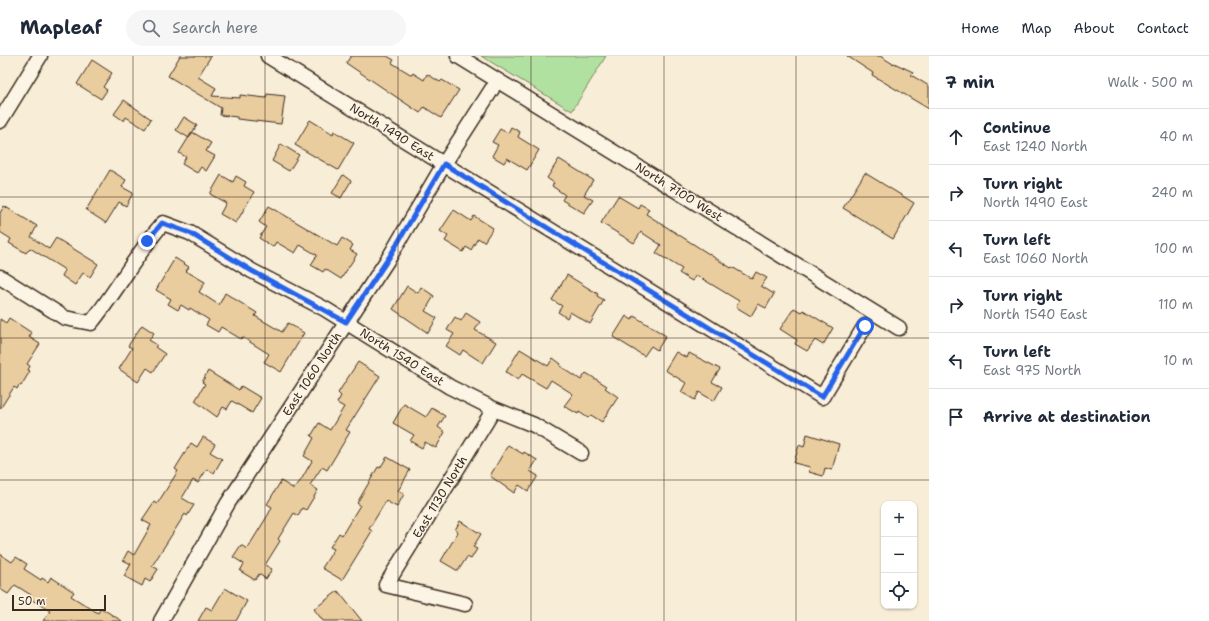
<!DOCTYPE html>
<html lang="en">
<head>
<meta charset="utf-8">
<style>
  :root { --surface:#fff; --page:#f6f6f7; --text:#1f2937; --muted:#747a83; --line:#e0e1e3 }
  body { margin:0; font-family:"Shantell Sans",sans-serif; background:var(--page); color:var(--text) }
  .controls { position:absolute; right:12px; bottom:12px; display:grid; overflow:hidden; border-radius:8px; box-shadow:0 1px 3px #0004 }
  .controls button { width:36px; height:36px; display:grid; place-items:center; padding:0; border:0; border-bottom:1px solid var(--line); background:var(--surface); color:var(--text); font:20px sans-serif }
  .scale { position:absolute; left:12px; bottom:10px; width:94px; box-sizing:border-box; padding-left:4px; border:2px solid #3b2a1e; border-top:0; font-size:11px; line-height:14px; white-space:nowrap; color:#3b2a1e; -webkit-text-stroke:3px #fcf5e5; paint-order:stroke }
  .stop { position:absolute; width:12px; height:12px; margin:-9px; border:3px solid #2563eb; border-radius:50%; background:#fff }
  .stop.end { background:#2563eb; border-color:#fff; box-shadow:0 1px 4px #0008 }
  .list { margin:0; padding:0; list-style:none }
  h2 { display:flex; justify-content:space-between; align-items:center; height:52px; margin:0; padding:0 16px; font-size:17px }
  h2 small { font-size:13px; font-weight:400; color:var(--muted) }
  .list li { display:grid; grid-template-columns:26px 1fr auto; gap:12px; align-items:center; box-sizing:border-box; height:56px; padding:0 16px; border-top:1px solid var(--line) }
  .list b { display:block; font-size:15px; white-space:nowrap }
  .list p { margin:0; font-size:13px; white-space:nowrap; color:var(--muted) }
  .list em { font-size:13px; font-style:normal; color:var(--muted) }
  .icon { flex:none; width:22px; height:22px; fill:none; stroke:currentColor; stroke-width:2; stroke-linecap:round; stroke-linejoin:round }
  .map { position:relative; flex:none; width:929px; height:565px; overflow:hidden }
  header { display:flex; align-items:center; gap:24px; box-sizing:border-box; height:56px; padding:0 20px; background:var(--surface); border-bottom:1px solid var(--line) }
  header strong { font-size:19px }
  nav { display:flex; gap:22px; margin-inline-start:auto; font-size:14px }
  .search { width:280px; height:36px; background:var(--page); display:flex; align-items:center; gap:10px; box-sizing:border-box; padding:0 14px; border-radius:22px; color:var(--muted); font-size:15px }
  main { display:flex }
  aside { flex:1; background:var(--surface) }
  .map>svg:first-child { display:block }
  .green { fill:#b1e1a0; stroke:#76865f }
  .building { fill:#eacd9e; stroke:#3b2a1e }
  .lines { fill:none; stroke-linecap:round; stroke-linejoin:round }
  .minor-casing { stroke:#3b2a1e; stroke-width:17 }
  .minor { stroke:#fcf5e5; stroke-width:14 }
  .route { stroke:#2563eb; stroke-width:5 }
  .grid { fill:none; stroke:#3b2a1e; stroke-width:1; stroke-opacity:0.55 }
  .labels { text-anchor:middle; stroke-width:3; stroke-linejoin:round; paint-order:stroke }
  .street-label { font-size:12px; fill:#3b2a1e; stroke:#fcf5e5 }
</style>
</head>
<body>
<header>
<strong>Mapleaf</strong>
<div class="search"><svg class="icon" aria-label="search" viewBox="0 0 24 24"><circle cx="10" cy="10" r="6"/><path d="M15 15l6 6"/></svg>Search here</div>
<nav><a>Home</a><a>Map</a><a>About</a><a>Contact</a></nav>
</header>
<main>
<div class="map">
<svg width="929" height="565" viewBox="0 0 929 565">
  <rect width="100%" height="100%" fill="#f8edd7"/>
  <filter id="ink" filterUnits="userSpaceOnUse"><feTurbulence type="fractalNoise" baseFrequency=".025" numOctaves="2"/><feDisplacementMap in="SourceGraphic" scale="8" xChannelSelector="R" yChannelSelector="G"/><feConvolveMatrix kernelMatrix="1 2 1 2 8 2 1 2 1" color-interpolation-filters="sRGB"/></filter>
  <g filter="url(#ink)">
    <path class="green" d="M 481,0 L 606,0 L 572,55 Z"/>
    <path class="building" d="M 180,0 L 211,0 L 198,21 L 216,32 L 212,40 L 240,42 L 240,39 L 266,42 L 267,38 L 285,40 L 281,68 L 237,63 L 237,61 L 220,59 L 221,52 L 168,20 Z
      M 351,0 L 387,0 L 394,4 L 392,7 L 412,19 L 413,17 L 424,24 L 427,18 L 440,26 L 442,24 L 459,34 L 441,62 L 424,51 L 420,57 L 346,7 Z
      M 847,0 L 880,0 L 893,8 L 894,7 L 913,16 L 911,19 L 929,30 L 929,53 L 872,19 L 873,17 Z
      M 92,4 L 112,17 L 103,31 L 107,34 L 101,43 L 77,28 Z
      M 124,44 L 151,63 L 145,73 L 126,61 L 124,65 L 114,58 Z
      M 184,61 L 197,69 L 189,82 L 176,74 Z
      M 310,64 L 333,78 L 334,75 L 354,87 L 338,114 L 295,89 Z
      M 511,71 L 520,76 L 518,81 L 539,94 L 527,114 L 507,102 L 504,107 L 492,100 L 498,89 L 492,86 L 500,73 L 508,77 Z
      M 192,76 L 211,87 L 206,95 L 215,100 L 206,115 L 201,111 L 197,117 L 182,108 L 186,101 L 179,97 Z
      M 281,88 L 299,99 L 289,115 L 272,105 Z
      M 559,103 L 593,124 L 584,139 L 593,144 L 584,157 L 562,144 L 565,139 L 552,130 L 554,127 L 547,122 Z
      M 110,114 L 126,124 L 122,131 L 133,137 L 126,150 L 119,146 L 106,167 L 86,154 Z
      M 865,117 L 914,147 L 893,183 L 843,152 Z
      M 221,119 L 233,126 L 236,120 L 246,126 L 244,130 L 254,136 L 236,167 L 220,158 L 226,147 L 210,138 Z
      M 343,119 L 351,125 L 341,142 L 332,137 Z
      M 618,140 L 638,152 L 640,148 L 649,153 L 646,158 L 731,212 L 732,211 L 752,223 L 756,216 L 767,222 L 761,230 L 774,238 L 766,252 L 758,248 L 751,260 L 736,251 L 739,245 L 696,219 L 692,225 L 679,217 L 682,213 L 656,197 L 661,189 L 641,176 L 634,187 L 601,167 Z
      M 4,150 L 37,170 L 31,181 L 49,193 L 56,182 L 98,208 L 90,221 L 83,217 L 75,229 L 62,220 L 65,214 L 30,192 L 26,197 L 9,187 L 11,183 L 0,176 L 0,157 Z
      M 269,150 L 337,190 L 342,182 L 353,189 L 350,194 L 357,198 L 341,223 L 325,213 L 323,216 L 311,209 L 317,199 L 300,189 L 295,197 L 276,186 L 273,191 L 259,182 L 266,171 L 259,166 Z
      M 454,154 L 471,165 L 474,160 L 493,172 L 484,186 L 478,182 L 471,194 L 466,191 L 463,196 L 445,185 L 448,180 L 440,175 Z
      M 175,202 L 189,211 L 186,215 L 205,226 L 199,236 L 219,249 L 225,237 L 257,257 L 255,260 L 282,276 L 288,267 L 304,277 L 281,316 L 264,306 L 269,298 L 242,281 L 241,283 L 221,271 L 218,276 L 206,269 L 209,264 L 190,252 L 189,254 L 181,249 L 178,254 L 168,248 L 171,243 L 156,234 Z
      M 567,219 L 598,238 L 597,240 L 604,244 L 590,268 L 570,256 L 567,262 L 558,256 L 562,250 L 552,244 Z
      M 407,230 L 418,237 L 421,231 L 434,240 L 425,255 L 437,262 L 428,277 L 393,253 Z
      M 794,252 L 801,256 L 803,254 L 833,272 L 823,289 L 815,284 L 807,295 L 795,288 L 797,284 L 780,273 Z
      M 466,257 L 480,266 L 475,274 L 496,286 L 483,307 L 463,294 L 460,299 L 446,290 L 454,278 L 447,274 L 455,261 L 461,265 Z
      M 626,260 L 632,264 L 634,260 L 666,280 L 657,294 L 651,290 L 644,300 L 613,281 Z
      M 9,262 L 32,277 L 29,281 L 40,288 L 27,308 L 30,310 L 28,314 L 30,315 L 21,330 L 19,329 L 17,333 L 14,331 L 0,353 L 0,263 L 6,267 Z
      M 142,269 L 154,277 L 149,284 L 157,289 L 155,291 L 165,298 L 153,316 L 147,312 L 138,326 L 119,313 L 132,292 L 128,290 Z
      M 520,293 L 548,310 L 553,302 L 561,308 L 560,310 L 581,324 L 586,317 L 607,330 L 605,332 L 618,341 L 602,366 L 591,359 L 588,362 L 579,356 L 578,358 L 564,350 L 573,338 L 551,324 L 546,332 L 522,318 L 518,324 L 506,316 Z
      M 676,296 L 687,302 L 689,297 L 720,313 L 712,326 L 722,331 L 714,345 L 699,336 L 695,344 L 681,336 L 686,327 L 665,314 Z
      M 358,306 L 380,320 L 346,374 L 350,376 L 327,414 L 322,411 L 310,429 L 318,434 L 306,454 L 302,452 L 298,460 L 294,457 L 278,483 L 280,485 L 265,509 L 272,513 L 266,523 L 259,518 L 255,524 L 240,515 L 244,508 L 233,501 L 241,489 L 247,493 L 268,459 L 272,451 L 267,448 L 281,425 L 294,433 L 301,424 L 312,405 L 304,400 L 314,382 L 311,380 L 319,367 L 330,374 L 344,351 L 337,347 L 341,340 L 338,337 Z
      M 208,315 L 239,334 L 241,330 L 261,342 L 252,357 L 232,345 L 227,353 L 223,351 L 217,361 L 195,345 L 205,328 L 202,326 Z
      M 404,348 L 426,361 L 432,352 L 445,360 L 438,371 L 445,376 L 436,392 L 425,386 L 422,392 L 410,385 L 414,379 L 393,367 Z
      M 807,378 L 839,388 L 832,414 L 825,412 L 823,420 L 809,416 L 810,411 L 794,407 L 799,389 L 804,391 Z
      M 203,381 L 215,388 L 210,396 L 222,403 L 214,417 L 207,413 L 198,427 L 193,424 L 182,442 L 194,449 L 187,460 L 185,458 L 152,510 L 158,513 L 150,526 L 145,523 L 142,530 L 124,520 L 131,508 L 123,504 L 128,495 L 134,499 L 151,469 L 142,464 L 154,446 L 157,448 L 178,415 L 175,413 L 191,387 L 197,391 Z
      M 508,389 L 523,398 L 524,396 L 537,404 L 530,415 L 538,420 L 528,435 L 519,429 L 514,437 L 490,420 Z
      M 387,401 L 410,414 L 398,435 L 404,438 L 397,451 L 386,445 L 369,473 L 372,475 L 342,524 L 322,512 L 334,493 L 330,491 L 339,477 L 342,479 L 360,449 L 357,447 L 378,411 L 380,412 Z
      M 460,465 L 481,478 L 473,491 L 477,493 L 471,503 L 467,501 L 458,515 L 441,505 L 458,476 L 455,474 Z
      M 0,498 L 12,506 L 16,501 L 27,508 L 24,513 L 41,524 L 42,522 L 48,526 L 51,521 L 74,536 L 71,540 L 98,557 L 101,552 L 122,565 L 43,565 L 50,555 L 29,542 L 31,539 L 15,529 L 8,538 L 0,533 Z
      M 225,532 L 247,545 L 236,565 L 198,565 L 206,551 L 212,554 Z
      M 338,535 L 362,565 L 323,565 L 314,553 Z"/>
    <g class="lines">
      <g class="minor-casing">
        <path id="minor" d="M 268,0 L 822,341 L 865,270
          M 458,0 L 899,272
          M 0,65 L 40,0
          M 0,221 L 65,262 L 91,267 C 117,235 136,198 163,167 L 190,177 L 252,215 L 325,253 L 450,331 L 494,353 L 534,369 L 581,397
          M 465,548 L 386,529 L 494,353
          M 161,565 L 228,447 L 390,200 L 444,108 L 492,33"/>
      </g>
      <use href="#minor" class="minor"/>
    </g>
  </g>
  <g class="lines" filter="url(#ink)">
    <path class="route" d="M 147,185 L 162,167 L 190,177 L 252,215 L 346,266 L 390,200 L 444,108 L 822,341 L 865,270"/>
  </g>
  <path class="grid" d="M 133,0 L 133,565M 265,0 L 265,565M 398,0 L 398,565M 531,0 L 531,565M 664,0 L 664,565M 796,0 L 796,565M 0,141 L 929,141M 0,282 L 929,282M 0,424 L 929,424"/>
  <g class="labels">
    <g class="street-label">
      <text transform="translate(392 76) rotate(32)" y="4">North 1490 East</text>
      <text transform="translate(679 136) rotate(32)" y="4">North 7100 West</text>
      <text transform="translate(402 301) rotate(32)" y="4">North 1540 East</text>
      <text transform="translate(312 318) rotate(-57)" y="4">East 1060 North</text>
      <text transform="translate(440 441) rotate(-59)" y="4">East 1130 North</text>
    </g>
  </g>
</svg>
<div class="controls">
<button>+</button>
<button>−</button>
<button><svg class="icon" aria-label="locate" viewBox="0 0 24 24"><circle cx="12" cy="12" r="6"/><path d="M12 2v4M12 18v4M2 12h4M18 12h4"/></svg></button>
</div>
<div class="scale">50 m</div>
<div class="stop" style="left:865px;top:270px"></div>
<div class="stop end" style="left:147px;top:185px"></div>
</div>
<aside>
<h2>7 min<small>Walk · 500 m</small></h2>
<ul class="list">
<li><svg class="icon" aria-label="ahead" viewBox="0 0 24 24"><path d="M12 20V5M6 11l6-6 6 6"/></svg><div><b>Continue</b><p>East 1240 North</p></div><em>40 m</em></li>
<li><svg class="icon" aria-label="right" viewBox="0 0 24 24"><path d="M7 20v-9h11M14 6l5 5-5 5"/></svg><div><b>Turn right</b><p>North 1490 East</p></div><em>240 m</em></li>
<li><svg class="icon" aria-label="left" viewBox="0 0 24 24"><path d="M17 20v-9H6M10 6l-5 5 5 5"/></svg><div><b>Turn left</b><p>East 1060 North</p></div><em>100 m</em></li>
<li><svg class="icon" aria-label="right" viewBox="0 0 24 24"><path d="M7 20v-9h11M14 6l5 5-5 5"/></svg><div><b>Turn right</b><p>North 1540 East</p></div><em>110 m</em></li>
<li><svg class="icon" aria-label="left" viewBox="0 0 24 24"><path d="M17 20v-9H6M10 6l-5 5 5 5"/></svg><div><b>Turn left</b><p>East 975 North</p></div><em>10 m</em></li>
<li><svg class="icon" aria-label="arrive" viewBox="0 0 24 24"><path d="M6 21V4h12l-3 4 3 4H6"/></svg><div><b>Arrive at destination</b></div></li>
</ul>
</aside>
</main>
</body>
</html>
